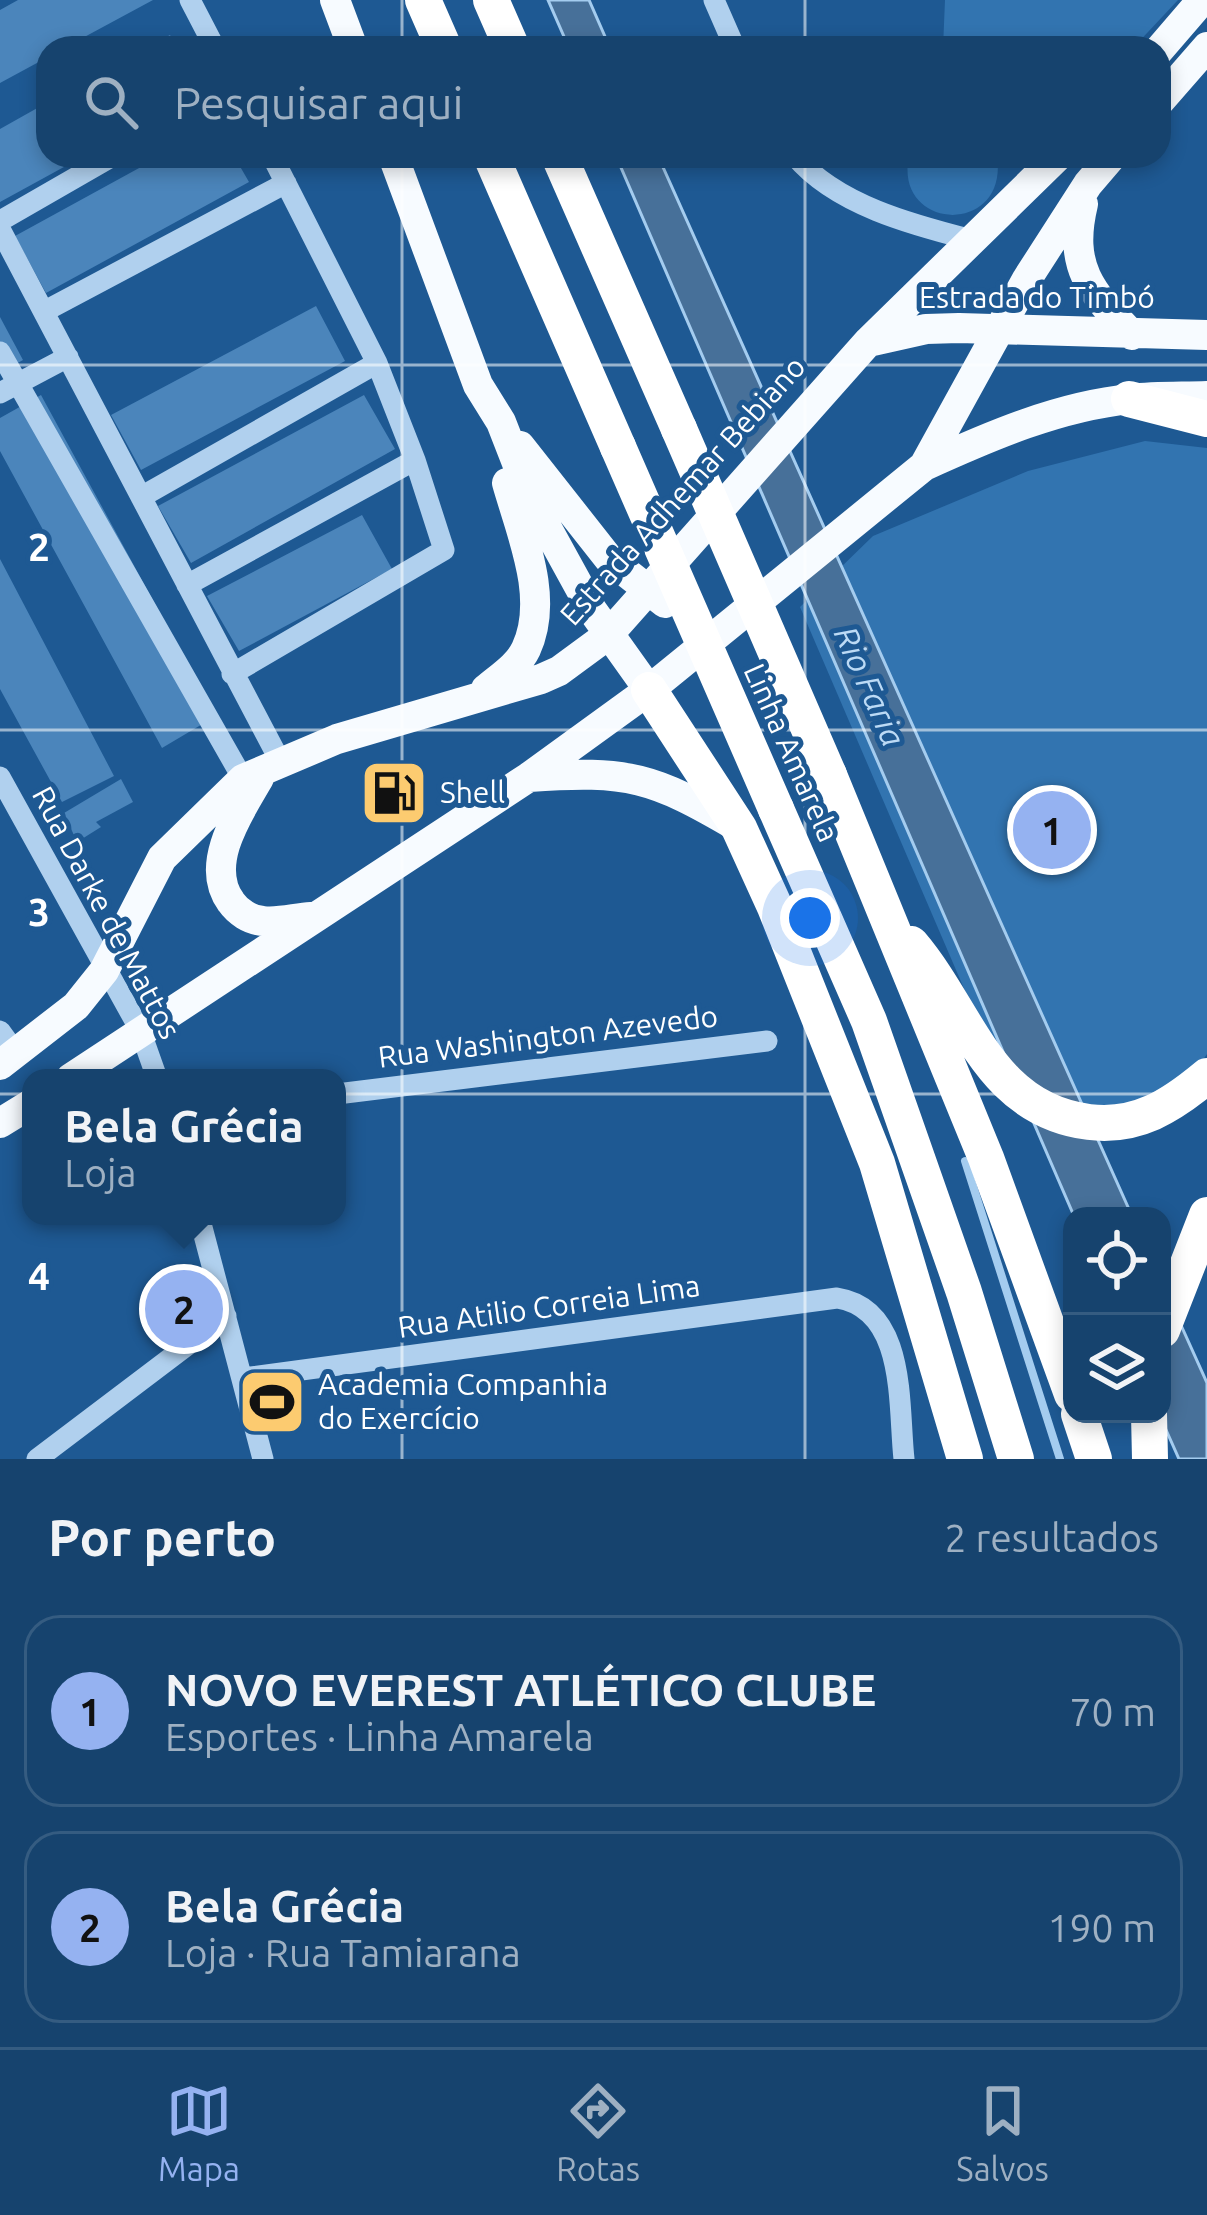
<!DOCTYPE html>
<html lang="pt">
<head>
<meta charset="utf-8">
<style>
  :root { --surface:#16436e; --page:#1f4a73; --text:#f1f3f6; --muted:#9eb0c2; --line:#355c81; --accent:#95b2f1 }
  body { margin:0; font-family:Ubuntu,sans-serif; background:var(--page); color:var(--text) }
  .controls { position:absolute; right:36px; bottom:36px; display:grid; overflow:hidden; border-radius:24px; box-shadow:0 6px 18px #0003 }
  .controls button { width:108px; height:108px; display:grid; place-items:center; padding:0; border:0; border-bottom:3px solid var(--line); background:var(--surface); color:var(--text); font:60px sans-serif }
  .you { position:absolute; left:810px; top:918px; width:42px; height:42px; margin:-30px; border:9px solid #fff; border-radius:50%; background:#1a73e8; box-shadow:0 0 0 18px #1a73e833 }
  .badge { display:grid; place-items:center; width:78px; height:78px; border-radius:50%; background:var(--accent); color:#111; font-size:39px; font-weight:700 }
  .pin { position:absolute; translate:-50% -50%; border:6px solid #fff; box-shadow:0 3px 12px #0006 }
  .popup { position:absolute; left:22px; top:1069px; width:324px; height:156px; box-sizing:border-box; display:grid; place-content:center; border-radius:24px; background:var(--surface); filter:drop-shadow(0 3px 9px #0005); font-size:39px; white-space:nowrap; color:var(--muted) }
  .popup b { font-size:45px; color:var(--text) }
  .popup::after { content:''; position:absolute; left:50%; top:100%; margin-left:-24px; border:24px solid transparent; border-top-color:var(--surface) }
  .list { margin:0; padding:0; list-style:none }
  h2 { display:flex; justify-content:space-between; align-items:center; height:156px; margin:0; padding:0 48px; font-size:51px }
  h2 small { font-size:39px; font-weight:400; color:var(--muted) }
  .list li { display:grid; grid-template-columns:78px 1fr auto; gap:36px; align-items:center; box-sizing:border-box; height:192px; margin:0 24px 24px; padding:0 24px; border:3px solid var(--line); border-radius:36px }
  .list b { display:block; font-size:45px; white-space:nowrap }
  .list p { margin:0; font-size:39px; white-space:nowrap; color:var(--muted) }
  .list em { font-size:39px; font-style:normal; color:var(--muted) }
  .icon { flex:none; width:66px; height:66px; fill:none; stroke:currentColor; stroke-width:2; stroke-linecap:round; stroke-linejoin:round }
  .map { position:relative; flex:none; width:1207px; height:1459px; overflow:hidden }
  .search { position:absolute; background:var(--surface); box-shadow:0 6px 18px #0003; left:36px; right:36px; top:36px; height:132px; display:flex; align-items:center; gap:30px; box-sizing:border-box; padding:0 42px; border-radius:36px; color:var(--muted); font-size:45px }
  .sheet { height:588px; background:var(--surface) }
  nav { display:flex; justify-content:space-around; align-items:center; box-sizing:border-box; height:168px; border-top:3px solid var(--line); background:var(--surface); font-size:33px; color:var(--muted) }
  nav a { display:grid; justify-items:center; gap:6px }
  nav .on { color:var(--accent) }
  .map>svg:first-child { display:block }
  .green { fill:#3274b0 }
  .water { fill:#477099; stroke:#a4ccef; stroke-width:3 }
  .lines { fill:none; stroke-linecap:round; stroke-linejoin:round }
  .stream { stroke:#a4ccef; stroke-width:8 }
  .building { fill:#4b85bb }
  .minor { stroke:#b0d0ee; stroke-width:21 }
  .major { stroke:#f7fbff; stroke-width:30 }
  .highway { stroke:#fff; stroke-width:36 }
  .highway-bridge { stroke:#fff; stroke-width:36 }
  .grid { fill:none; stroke:#fff; stroke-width:3; stroke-opacity:0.55 }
  .labels { text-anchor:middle; stroke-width:10; stroke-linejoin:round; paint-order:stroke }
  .street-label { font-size:30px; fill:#fff; stroke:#1e5993 }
  .poi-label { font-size:30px; fill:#fff; stroke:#1e5993; text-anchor:start }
  .water-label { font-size:33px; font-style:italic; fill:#bcdaf5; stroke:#1e5993 }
  .grid-label { font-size:39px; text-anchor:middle; font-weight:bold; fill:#fff; stroke:#1e5993; stroke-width:10; stroke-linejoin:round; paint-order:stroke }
</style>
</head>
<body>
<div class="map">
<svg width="1207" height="1459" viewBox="0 0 1207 1459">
  <rect width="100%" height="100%" fill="#1e5993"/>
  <path class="green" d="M 945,0 L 1178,0 L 1133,48 L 943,48 Z
    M 909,156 L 997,156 C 1009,237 893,232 909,156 Z
    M 1145,441 L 1207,448 L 1207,1054 C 1182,1095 1136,1100 1094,1111 L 993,1056 L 800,607 L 873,536 L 1028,471 Z"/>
  <path class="water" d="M 548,0 L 589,0 L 610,48 L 569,48 Z
    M 616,156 L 658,156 L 1132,1216 L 1074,1216 Z
    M 1162,1283 L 1207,1383 L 1207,1459 L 1179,1459 L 1159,1414 Z"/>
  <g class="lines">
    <path class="stream" d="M 965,1161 L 1060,1459"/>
  </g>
  <path class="building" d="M 18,0 L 153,0 L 64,48 L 48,48 L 48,57 L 0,83 L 0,10 Z
    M 170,35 L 177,48 L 146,48 Z
    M 48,102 L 48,156 L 84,156 L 0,202 L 0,129 Z
    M 161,156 L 234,156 L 249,182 L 46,293 L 15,236 Z
    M 316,306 L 345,361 L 141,470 L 111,415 Z
    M 0,317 L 23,360 L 0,373 Z
    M 41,395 L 216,716 L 162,748 L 0,451 L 0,418 Z
    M 364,395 L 395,449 L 191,563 L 158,506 Z
    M 362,515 L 392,569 L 239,651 L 207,596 Z
    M 0,559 L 114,776 L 62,802 L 0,689 Z
    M 121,779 L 133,802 L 96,822 L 101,827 L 77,842 L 64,813 Z"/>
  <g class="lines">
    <path class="minor" d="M 190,0 L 215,48
      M 714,0 L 735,48
      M 795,156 C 836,205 913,225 972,240
      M 0,221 L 113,156
      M 0,229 L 280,761
      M 45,311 L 286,183
      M 0,352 L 243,779
      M 0,393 L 68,357
      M 141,497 L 377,363
      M 187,585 L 415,460
      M 232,674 L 444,550 L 415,460 L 377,363 L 272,156
      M 0,777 L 140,1030 L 157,1078
      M 0,1031 L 16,1053
      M 337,1094 L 767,1041
      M 199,1216 L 263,1459
      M 243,1378 L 837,1298 C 907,1309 898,1405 904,1459
      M 37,1459 L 226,1316"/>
    <path class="major" d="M 335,0 L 353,48
      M 1159,50 L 1202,0
      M 1159,102 L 1207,47
      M 393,156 L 478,385 L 501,422 L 531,499 L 592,610 L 649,690
      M 1083,204 C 1068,267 1090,291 1132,335
      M 868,342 L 926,329 L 959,328 L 1207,335
      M 520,446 L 609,559 L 665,603
      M 924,466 C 990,436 1059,406 1131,399 C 1156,396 1182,397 1207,396
      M 486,689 C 500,677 518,666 526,649 C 550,598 521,533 507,483
      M 529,777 C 629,770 653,777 738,827
      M 259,778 C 240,811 203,864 231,902 C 238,912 250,920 263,921 C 278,923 295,918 311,917
      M 0,1065 L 76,1006 L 104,971 L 162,858 L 243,779 L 337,739 L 541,679 L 559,671 L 608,635 L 868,342 L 1058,156
      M 71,1078 L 529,777 L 649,690 L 924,466 L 1027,279 L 1088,184 L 1112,156
      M 0,1123 L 31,1104"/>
    <path class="highway" d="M 423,0 L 444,48
      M 491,0 L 512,48
      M 491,156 L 618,447
      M 559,156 L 679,429
      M 1129,399 L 1207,419
      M 649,690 L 739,828 L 775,907 L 877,1163 L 965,1459
      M 829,775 L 986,1158 L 1072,1394
      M 776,809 L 869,1021 L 964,1292 L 1016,1459
      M 911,944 C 969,1012 987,1109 1089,1122 C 1137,1128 1171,1106 1207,1076
      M 1162,1330 L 1207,1215
      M 1079,1414 L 1094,1459
      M 1149,1414 L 1150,1459"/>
    <path class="highway-bridge" d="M 679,429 L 829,775
      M 618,447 L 776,809"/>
  </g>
  <path class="grid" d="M 402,0 L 402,48M 805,0 L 805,48M 402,156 L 402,1459M 805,156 L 805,1459M 0,365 L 1207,365M 0,730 L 1207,730M 0,1094 L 1207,1094"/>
  <defs>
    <g id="fuel-square" transform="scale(3.45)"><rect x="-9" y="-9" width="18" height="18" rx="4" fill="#fccb70" stroke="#1e5993"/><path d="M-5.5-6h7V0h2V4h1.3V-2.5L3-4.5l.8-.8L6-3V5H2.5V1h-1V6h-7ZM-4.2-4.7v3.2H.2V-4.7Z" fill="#111"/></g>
    <g id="stadium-square" transform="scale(3.45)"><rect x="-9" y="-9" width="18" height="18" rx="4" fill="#fccb70" stroke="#1e5993"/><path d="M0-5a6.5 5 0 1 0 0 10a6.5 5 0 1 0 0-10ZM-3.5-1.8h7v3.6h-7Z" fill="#111"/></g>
  </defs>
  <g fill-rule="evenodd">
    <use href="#fuel-square" x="394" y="793"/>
    <use href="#stadium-square" x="272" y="1402"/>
  </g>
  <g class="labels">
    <g class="street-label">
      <text x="1037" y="308">Estrada do Timbó</text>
      <text transform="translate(683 491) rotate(-48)" y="10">Estrada Adhemar Bebiano</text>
      <text transform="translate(791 753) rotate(66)" y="10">Linha Amarela</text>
      <text transform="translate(106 913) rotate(62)" y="10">Rua Darke de Mattos</text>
      <text transform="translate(548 1037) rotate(-7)" y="10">Rua Washington Azevedo</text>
      <text transform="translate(549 1307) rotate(-8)" y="10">Rua Atilio Correia Lima</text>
    </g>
    <g class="poi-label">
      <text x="440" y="803">Shell</text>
      <text x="318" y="1395">Academia Companhia<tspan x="318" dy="34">do Exercício</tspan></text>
    </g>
    <g class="water-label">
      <text transform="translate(870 686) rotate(66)" y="12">Rio Faria</text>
    </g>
  </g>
  <g class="grid-label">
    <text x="39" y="561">2</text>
    <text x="39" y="926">3</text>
    <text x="39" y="1290">4</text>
  </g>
</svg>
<div class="controls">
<button><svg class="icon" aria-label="locate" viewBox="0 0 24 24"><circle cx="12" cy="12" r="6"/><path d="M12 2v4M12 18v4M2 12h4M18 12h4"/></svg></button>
<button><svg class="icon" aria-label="layers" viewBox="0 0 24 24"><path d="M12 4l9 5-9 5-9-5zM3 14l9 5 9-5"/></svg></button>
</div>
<div class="you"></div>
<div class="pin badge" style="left:1052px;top:830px">1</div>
<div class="pin badge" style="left:184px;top:1309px">2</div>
<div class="popup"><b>Bela Grécia</b>Loja</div>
<div class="search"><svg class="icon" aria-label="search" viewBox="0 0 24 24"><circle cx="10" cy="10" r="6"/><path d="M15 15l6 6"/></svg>Pesquisar aqui</div>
</div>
<section class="sheet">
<h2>Por perto<small>2 resultados</small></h2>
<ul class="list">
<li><span class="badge">1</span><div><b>NOVO EVEREST ATLÉTICO CLUBE</b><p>Esportes · Linha Amarela</p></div><em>70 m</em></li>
<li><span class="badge">2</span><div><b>Bela Grécia</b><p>Loja · Rua Tamiarana</p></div><em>190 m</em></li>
</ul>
</section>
<nav>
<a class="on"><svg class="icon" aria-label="map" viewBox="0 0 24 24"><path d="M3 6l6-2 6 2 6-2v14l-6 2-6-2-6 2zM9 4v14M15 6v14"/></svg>Mapa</a>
<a><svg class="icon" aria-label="directions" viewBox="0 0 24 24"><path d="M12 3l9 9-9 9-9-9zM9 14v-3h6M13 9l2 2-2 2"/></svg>Rotas</a>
<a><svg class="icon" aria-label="saved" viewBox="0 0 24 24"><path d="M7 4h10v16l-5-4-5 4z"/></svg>Salvos</a>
</nav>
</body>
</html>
